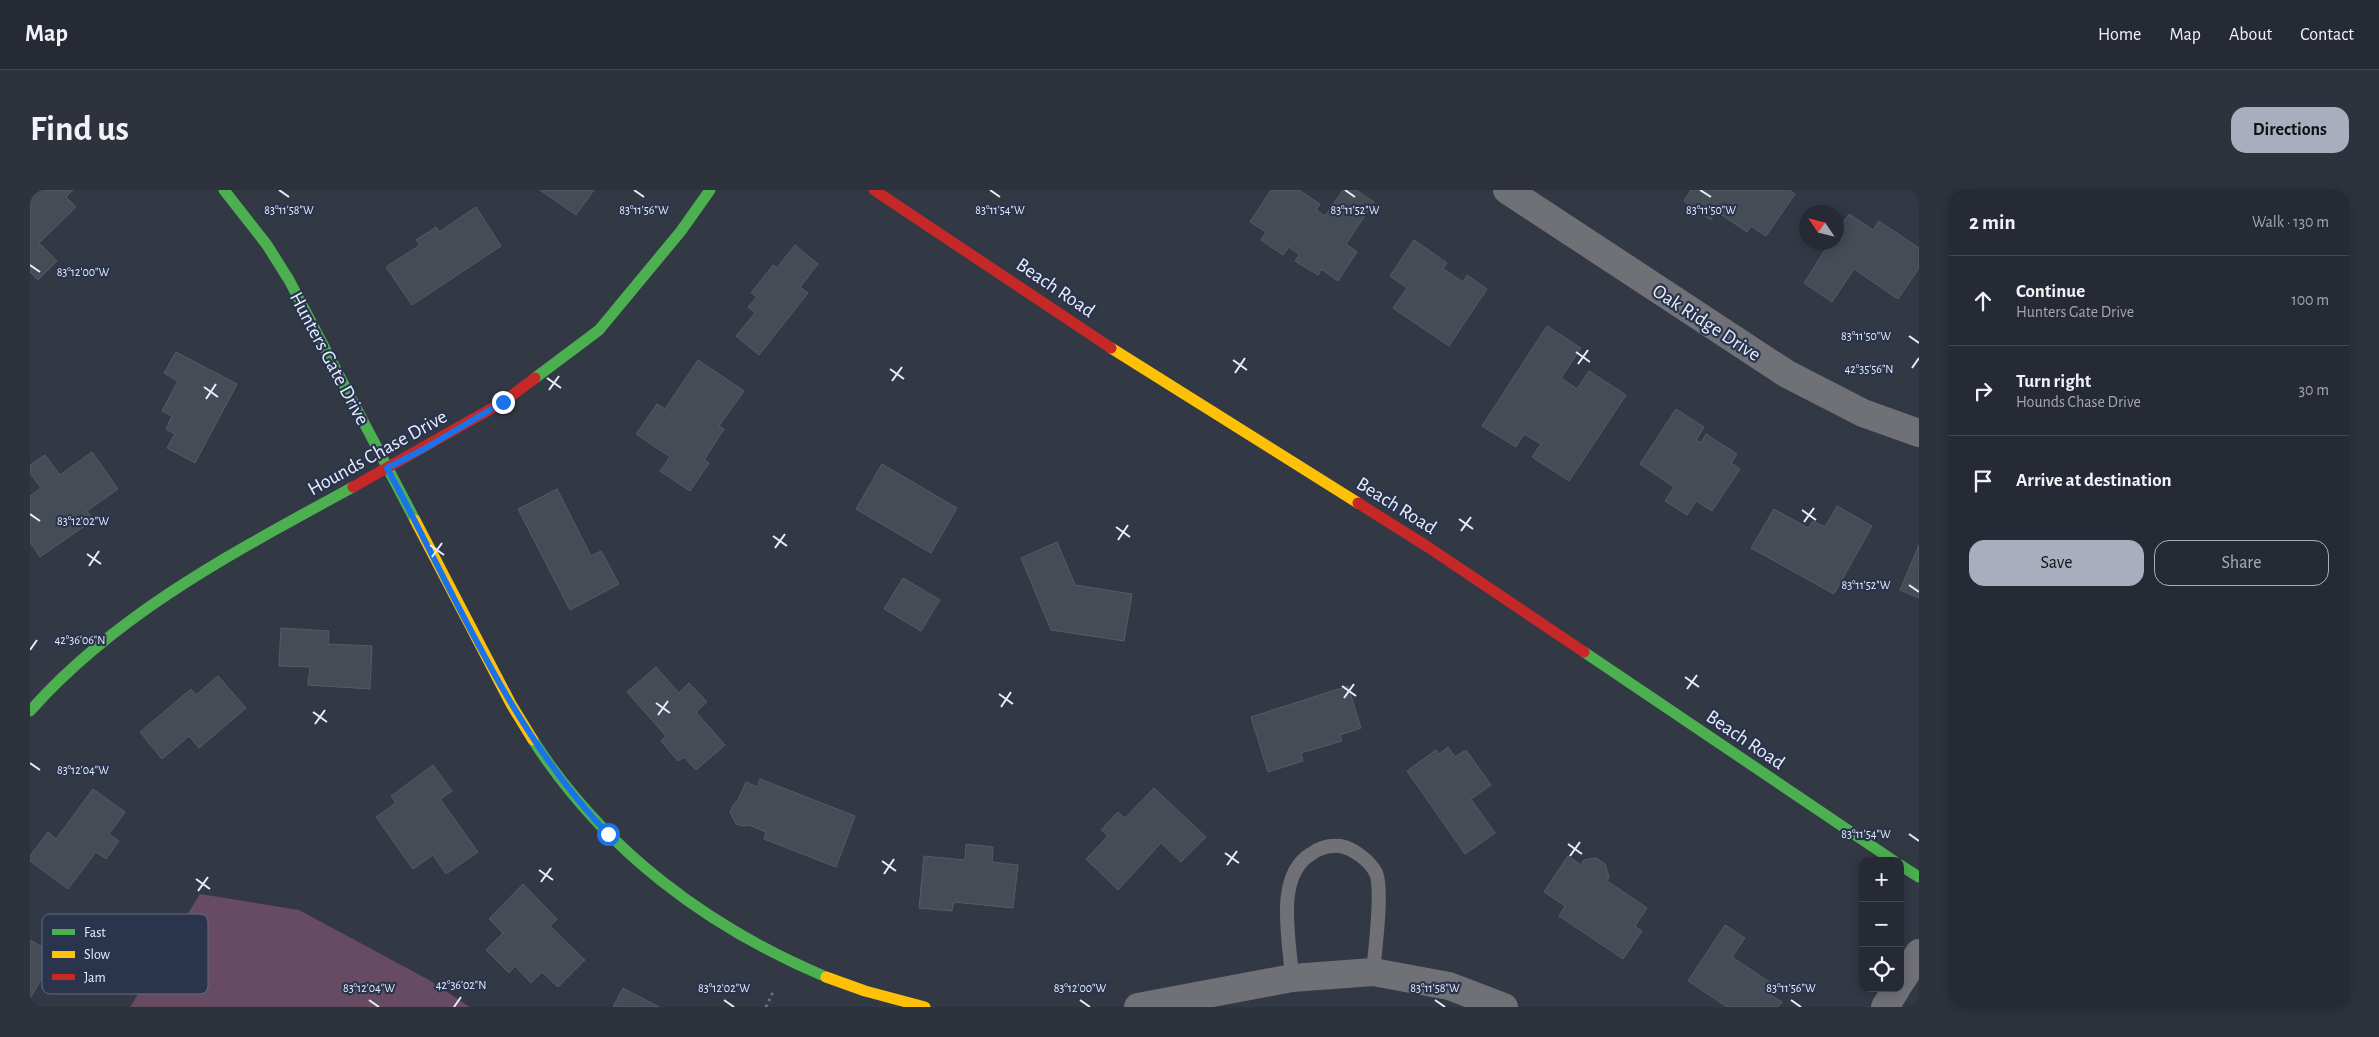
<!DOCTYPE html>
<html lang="en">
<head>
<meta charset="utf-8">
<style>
  :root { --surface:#262a34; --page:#2e323c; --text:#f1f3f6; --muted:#a4a7ac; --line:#42464f; --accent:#a8aebd }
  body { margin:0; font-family:"Alegreya Sans",sans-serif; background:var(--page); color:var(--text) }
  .controls { position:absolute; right:15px; bottom:15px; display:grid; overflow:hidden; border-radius:10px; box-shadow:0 2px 12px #0003 }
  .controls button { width:45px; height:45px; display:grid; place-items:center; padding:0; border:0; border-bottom:1px solid var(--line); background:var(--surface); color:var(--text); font:25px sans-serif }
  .compass { position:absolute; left:1769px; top:15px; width:45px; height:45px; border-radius:50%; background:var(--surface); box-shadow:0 2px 12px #0003; rotate:305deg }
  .stop { position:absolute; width:15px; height:15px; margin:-11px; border:4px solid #1a73e8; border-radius:50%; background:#fff }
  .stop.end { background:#1a73e8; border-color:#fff; box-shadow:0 1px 5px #0008 }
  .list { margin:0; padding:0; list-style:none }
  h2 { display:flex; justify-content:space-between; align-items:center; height:65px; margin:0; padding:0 20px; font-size:21px }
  h2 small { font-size:16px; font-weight:400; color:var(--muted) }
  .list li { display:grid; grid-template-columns:32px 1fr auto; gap:15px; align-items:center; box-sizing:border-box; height:90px; padding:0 20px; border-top:1px solid var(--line) }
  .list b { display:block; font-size:19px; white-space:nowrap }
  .list p { margin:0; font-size:16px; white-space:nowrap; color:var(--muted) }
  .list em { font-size:16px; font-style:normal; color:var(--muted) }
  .actions { display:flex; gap:10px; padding:15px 20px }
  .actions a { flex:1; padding:11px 0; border:1px solid var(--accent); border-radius:15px; text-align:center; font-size:18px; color:var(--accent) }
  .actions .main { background:var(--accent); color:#111 }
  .icon { flex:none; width:28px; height:28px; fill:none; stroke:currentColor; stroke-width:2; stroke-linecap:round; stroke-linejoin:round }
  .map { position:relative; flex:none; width:1889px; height:817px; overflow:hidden; border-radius:15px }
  header { display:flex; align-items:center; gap:30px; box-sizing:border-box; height:70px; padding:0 25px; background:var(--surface); border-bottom:1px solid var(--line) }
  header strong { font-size:24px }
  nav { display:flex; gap:28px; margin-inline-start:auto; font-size:18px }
  .intro { display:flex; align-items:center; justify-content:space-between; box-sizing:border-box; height:120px; padding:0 30px }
  h1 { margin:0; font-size:35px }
  .button { padding:12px 22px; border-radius:15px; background:var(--accent); color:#111; font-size:18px; font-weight:700 }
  main { display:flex; gap:30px; padding:0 30px }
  aside { flex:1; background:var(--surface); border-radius:15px; box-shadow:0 2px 12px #0003 }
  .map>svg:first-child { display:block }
  .green { fill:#674b63 }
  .building { fill:#454c56; stroke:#545c66 }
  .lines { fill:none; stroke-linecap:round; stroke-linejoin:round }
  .path { stroke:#6f7077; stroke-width:3; stroke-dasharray:2.5 4; stroke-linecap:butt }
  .lane { stroke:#707077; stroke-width:14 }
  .street { stroke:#707077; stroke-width:28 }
  .fast { stroke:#4caf50; stroke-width:11 }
  .slow { stroke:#ffc107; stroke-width:11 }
  .jam { stroke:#c62828; stroke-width:11 }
  .route { stroke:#1a73e8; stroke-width:6 }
  .ticks { fill:none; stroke:#e7eefe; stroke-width:2 }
  .labels { text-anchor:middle; stroke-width:4.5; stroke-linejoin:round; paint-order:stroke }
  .street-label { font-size:20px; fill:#e7eefe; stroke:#2b344d }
  .key { fill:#2b344d; stroke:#636c82; stroke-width:1 }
  .key-label { font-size:14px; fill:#e7eefe }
  .ticks-label { font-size:12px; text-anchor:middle; fill:#e7eefe; stroke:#2b344d; stroke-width:4.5; stroke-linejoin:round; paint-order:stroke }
</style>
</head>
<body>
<header>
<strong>Map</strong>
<nav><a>Home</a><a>Map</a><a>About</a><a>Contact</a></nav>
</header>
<div class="intro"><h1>Find us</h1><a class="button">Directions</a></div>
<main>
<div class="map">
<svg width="1889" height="817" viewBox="0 0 1889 817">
  <rect width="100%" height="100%" fill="#333845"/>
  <path class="green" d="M 170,704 L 269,720 L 399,790 L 440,817 L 100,817 Z"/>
  <path class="building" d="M 0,0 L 43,0 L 36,7 L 46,17 L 9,53 L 27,71 L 8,90 L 0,82 Z
    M 510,0 L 564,0 L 546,25 Z
    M 1241,0 L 1269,0 L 1290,14 L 1286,20 L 1295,26 L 1313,0 L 1326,0 L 1344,12 L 1316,54 L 1327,62 L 1308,91 L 1291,79 L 1288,85 L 1265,71 L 1269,65 L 1259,57 L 1253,65 L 1231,50 L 1236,42 L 1220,32 Z
    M 1661,0 L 1759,0 L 1765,4 L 1736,46 L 1721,36 L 1717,42 L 1686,21 L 1681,30 L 1654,11 Z
    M 446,17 L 471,56 L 382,115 L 356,77 L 390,55 L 386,50 L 406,37 L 409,42 Z
    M 1819,24 L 1843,40 L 1849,31 L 1889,58 L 1889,78 L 1868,109 L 1824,79 L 1802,112 L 1774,93 L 1800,52 L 1806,52 L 1806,43 Z
    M 1384,50 L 1417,73 L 1413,79 L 1433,92 L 1437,85 L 1457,99 L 1419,156 L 1363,118 L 1377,98 L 1360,86 Z
    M 765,55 L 788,74 L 770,97 L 778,103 L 729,165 L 706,146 L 725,123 L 718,117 L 727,107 L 721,103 L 743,75 L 747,78 Z
    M 1517,136 L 1551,158 L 1531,188 L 1547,199 L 1559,181 L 1596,205 L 1539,291 L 1502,267 L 1511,254 L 1494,244 L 1486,257 L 1452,236 Z
    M 146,162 L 207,194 L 165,273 L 137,258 L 145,244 L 136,239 L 142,226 L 132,221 L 148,191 L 134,183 Z
    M 668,170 L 714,201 L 689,236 L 694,239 L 674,270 L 679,273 L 660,301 L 630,281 L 640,267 L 606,244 L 627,214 L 635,219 Z
    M 1646,219 L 1674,237 L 1666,250 L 1671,253 L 1676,244 L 1707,264 L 1701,273 L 1710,279 L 1682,321 L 1666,311 L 1657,325 L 1635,311 L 1644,297 L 1610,274 Z
    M 62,262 L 88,299 L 57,321 L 63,330 L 10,367 L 0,352 L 0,306 L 11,298 L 0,283 L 0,275 L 15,265 L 30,285 Z
    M 852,274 L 927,318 L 901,363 L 826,319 Z
    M 527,299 L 561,366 L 571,361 L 589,394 L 540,420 L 488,319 Z
    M 1807,316 L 1842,336 L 1804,404 L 1721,358 L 1744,319 L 1778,338 L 1783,331 L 1795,337 Z
    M 1027,352 L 1045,395 L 1102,404 L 1094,451 L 1021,440 L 991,368 Z
    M 1889,355 L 1889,408 L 1870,400 Z
    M 873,388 L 910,410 L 891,441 L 854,419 Z
    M 251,438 L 299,441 L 298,454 L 342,456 L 340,499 L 278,495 L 280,477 L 249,476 Z
    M 626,477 L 649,503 L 659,493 L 677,512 L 666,522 L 695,555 L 666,580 L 654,567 L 648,571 L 631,551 L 636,546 L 597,502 Z
    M 188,486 L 216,518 L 169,558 L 159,546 L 132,569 L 110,542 L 161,499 L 166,505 Z
    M 1318,496 L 1331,538 L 1310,545 L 1312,551 L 1271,563 L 1273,571 L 1238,582 L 1221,527 Z
    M 1418,557 L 1425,567 L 1436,560 L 1461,595 L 1441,609 L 1465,643 L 1435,664 L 1377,581 L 1406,560 L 1409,564 Z
    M 403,575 L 422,601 L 410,609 L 448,662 L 416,684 L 403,665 L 383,679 L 346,627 L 366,613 L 361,606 Z
    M 730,589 L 825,626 L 806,677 L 734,649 L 736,642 L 719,635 L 713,636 L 706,634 L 700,622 L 703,615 L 708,610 L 716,592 L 727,597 Z
    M 1124,598 L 1176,647 L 1151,672 L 1131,653 L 1088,700 L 1056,669 L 1078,646 L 1071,640 L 1088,622 L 1095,628 Z
    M 63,599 L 95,622 L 79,644 L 89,651 L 76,669 L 66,662 L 38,699 L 0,671 L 0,666 L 18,642 L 26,649 Z
    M 936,654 L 963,657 L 962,672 L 988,675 L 983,718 L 924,712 L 922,721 L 889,718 L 894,666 L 935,670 Z
    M 1538,666 L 1551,675 L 1554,670 L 1566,668 L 1575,674 L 1579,687 L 1577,691 L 1617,718 L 1605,736 L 1612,741 L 1593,769 L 1529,726 L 1535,716 L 1514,702 Z
    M 493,694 L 527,729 L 520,736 L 555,770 L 528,797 L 512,782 L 501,793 L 485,776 L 479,783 L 456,760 L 473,743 L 459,729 Z
    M 1695,735 L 1715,748 L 1702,767 L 1741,793 L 1736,802 L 1752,812 L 1748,817 L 1697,817 L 1658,791 Z
    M 0,750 L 25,764 L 0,809 Z
    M 593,798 L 629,817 L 583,817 Z"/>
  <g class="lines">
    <path class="path" d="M 736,817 L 743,802"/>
    <path class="lane" d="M 1262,788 C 1260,751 1244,686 1281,664 C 1289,658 1300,655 1310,656 C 1323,658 1340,671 1346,683 C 1353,700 1345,761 1343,782"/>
    <path class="street" d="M 1477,0 L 1757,184 L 1833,223 L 1889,243
      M 1870,793 L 1889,763
      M 1108,817 L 1262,788 L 1343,782 L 1419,796 L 1474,817
      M 1855,817 L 1867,798"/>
    <path class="fast" d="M 194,0 L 237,55 L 259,90 L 385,330
      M 505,188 L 569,140 L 651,41 L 680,0
      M 1554,462 L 1864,671
      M 0,521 C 89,421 208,360 323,297
      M 503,550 C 573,659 677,737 796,787
      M 1870,675 L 1889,687"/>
    <path class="slow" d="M 1081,158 L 1328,313
      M 385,330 L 481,514 L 503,550
      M 796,787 L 835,801 L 895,817"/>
    <path class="jam" d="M 844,0 L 1081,158
      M 323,297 L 473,212 L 505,188
      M 1328,313 L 1398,357 L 1554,462"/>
  </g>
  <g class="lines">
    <path class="route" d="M 473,212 L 394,259 L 357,278 C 425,403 479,540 578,644"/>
  </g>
  <path class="ticks" d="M 249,0 L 259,7M 604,0 L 614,7M 960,0 L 970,7M 1315,0 L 1325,7M 1670,0 L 1681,7M 0,75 L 10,82M 1879,146 L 1889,153M 1546,162 L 1560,172M 1203,170 L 1217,180M 1548,174 L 1558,160M 1882,178 L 1889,168M 860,179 L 874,189M 1205,183 L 1215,168M 517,188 L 531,198M 862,191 L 872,177M 174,197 L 188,207M 519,200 L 529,186M 176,209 L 186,194M 1772,320 L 1786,330M 0,324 L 10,331M 1429,329 L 1443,339M 1774,332 L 1784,318M 1086,337 L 1100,347M 1431,341 L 1441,327M 743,346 L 757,356M 1088,350 L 1098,335M 400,355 L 414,365M 745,358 L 755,344M 57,364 L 71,374M 402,367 L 412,353M 59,376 L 69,361M 1879,395 L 1889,402M 0,460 L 7,450M 1655,487 L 1669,497M 1312,496 L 1326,506M 1657,499 L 1667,485M 969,504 L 983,514M 1314,508 L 1324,494M 626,513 L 640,523M 971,517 L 981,502M 283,522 L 297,532M 628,525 L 638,511M 285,534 L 295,520M 0,573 L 10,580M 1879,644 L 1889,651M 1538,654 L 1552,664M 1195,663 L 1209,673M 1540,666 L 1550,652M 852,671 L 866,681M 1197,675 L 1207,661M 509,680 L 523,690M 854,684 L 864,669M 166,689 L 180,699M 511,692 L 521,678M 168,701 L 178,687M 339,810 L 349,817M 694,810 L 704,817M 1050,810 L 1060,817M 1405,810 L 1415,817M 1761,810 L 1771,817M 424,817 L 431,807"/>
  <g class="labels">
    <g class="street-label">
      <text transform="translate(1026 97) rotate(34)" y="7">Beach Road</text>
      <text transform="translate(1677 132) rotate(33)" y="7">Oak Ridge Drive</text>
      <text transform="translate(300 168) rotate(62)" y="7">Hunters Gate Drive</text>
      <text transform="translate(347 262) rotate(-29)" y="7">Hounds Chase Drive</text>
      <text transform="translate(1367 315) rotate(32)" y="7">Beach Road</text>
      <text transform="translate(1716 549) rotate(34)" y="7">Beach Road</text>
    </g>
  </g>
  <rect x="12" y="724" width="166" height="80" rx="8" class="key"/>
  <rect x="22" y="739" width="23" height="6" fill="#4caf50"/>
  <rect x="22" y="761" width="23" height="7" fill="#ffc107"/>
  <rect x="22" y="784" width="23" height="6" fill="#c62828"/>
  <g class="key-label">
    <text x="54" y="747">Fast</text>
    <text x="54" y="769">Slow</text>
    <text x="54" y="792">Jam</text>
  </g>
  <g class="ticks-label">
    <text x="259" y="24">83°11'58"W</text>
    <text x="614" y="24">83°11'56"W</text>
    <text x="970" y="24">83°11'54"W</text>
    <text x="1325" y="24">83°11'52"W</text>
    <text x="1681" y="24">83°11'50"W</text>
    <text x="53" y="86">83°12'00"W</text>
    <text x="1836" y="150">83°11'50"W</text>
    <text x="1839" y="183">42°35'56"N</text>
    <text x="53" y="335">83°12'02"W</text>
    <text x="1836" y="399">83°11'52"W</text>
    <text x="50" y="454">42°36'06"N</text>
    <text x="53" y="584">83°12'04"W</text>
    <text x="1836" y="648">83°11'54"W</text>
    <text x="431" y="799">42°36'02"N</text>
    <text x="339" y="802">83°12'04"W</text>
    <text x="694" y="802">83°12'02"W</text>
    <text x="1050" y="802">83°12'00"W</text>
    <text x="1405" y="802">83°11'58"W</text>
    <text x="1761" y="802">83°11'56"W</text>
  </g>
</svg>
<div class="controls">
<button>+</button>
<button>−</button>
<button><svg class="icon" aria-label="locate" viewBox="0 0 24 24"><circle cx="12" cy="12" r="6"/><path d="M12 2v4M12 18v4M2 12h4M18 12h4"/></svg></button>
</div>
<svg class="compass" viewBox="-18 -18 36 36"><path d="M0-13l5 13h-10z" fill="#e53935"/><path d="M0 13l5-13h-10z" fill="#a4a7ac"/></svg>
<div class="stop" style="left:578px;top:644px"></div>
<div class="stop end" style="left:473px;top:212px"></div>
</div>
<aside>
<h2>2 min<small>Walk · 130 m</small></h2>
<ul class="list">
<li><svg class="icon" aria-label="ahead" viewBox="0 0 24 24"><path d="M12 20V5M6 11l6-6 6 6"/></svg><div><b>Continue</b><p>Hunters Gate Drive</p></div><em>100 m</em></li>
<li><svg class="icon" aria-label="right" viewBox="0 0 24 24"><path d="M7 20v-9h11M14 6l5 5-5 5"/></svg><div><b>Turn right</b><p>Hounds Chase Drive</p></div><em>30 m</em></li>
<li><svg class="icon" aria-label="arrive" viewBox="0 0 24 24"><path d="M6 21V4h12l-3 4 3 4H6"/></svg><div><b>Arrive at destination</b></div></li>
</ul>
<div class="actions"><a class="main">Save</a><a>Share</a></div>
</aside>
</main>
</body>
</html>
